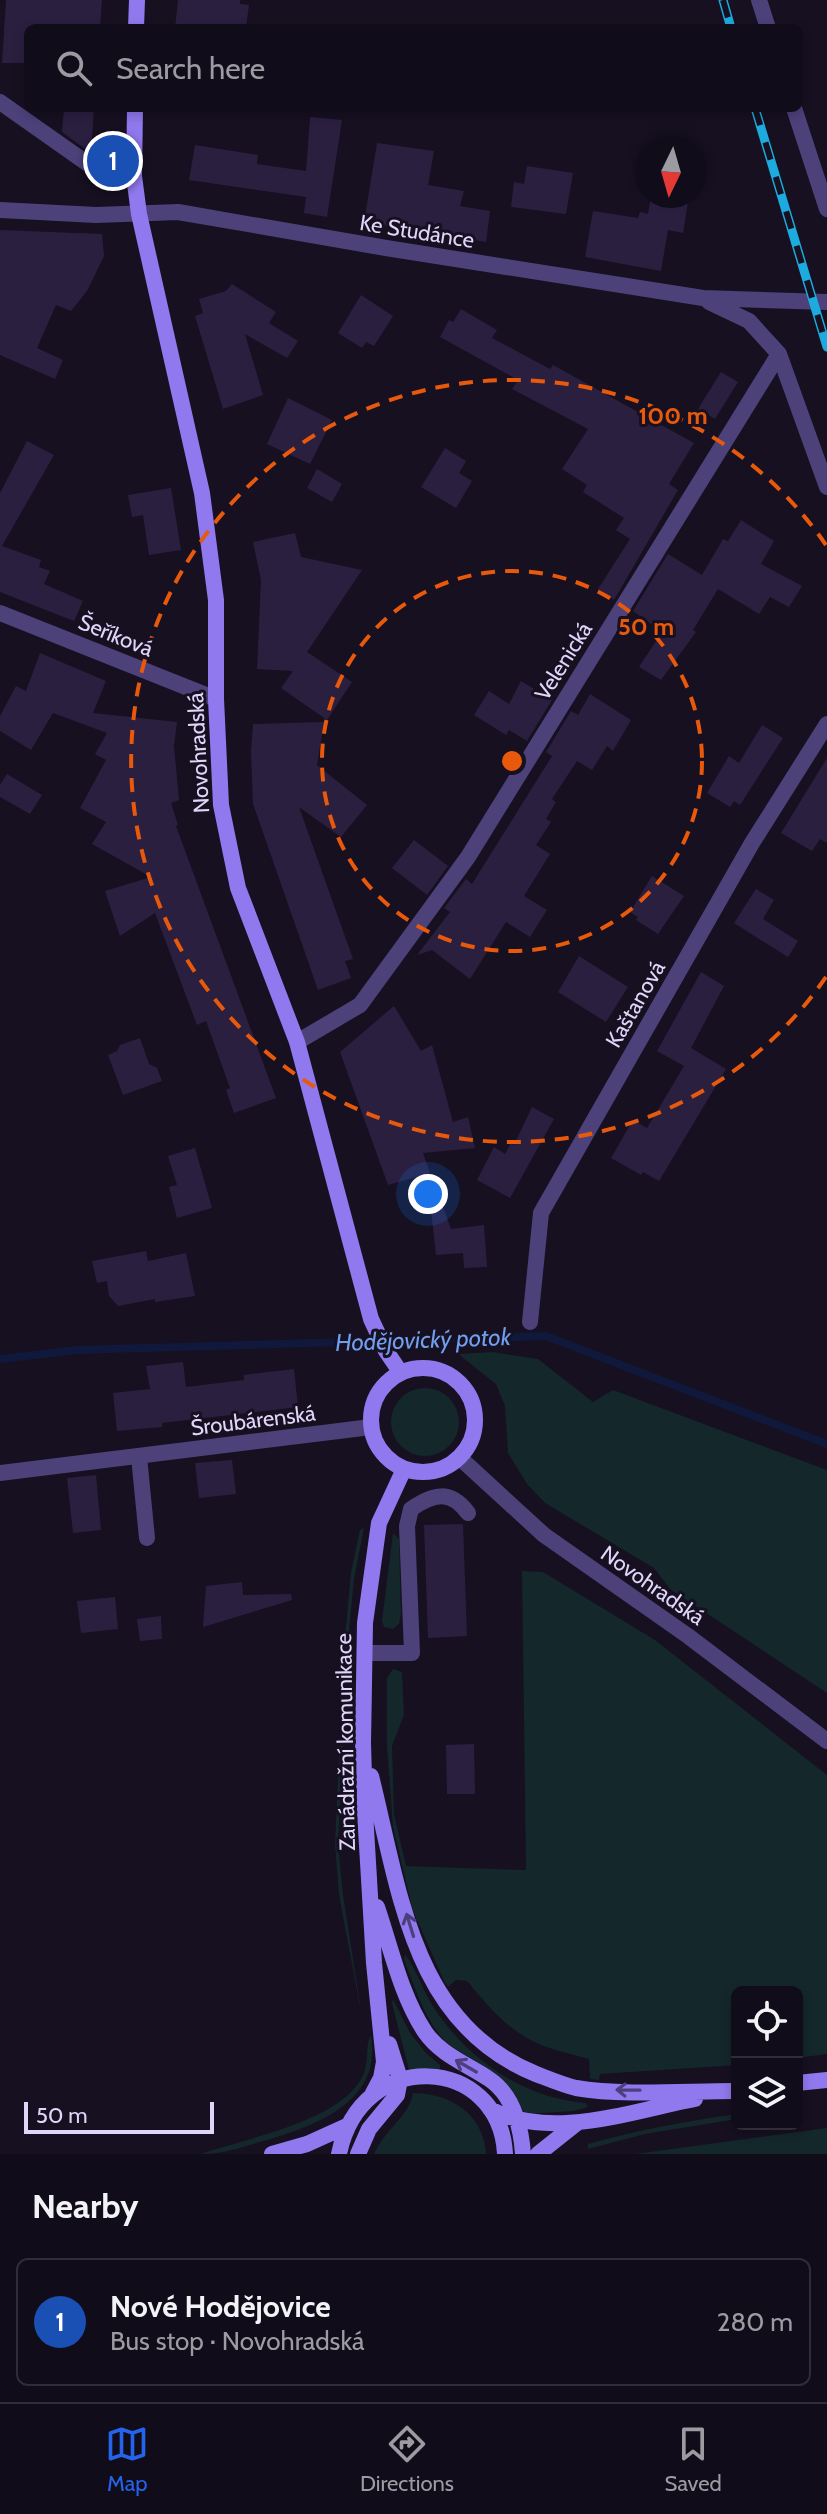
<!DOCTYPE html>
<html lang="en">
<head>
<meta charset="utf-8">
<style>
  :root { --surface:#100c19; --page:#1e1a26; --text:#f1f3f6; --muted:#9c9ba2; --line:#302c38; --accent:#2563eb }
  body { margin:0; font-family:Cabin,sans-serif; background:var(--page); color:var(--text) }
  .controls { position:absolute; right:24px; bottom:24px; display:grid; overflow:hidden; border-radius:12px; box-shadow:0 4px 12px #0003 }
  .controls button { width:72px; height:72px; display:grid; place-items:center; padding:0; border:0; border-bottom:2px solid var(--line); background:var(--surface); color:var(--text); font:40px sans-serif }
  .compass { position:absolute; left:635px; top:136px; width:72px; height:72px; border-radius:50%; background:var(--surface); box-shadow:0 4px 12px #0003; rotate:185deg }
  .scale { position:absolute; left:24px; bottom:20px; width:190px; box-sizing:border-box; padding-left:8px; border:4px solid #e0d6fa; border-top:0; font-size:22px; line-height:28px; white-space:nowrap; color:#e0d6fa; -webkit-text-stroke:6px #161021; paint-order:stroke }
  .you { position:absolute; left:428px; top:1194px; width:28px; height:28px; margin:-20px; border:6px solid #fff; border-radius:50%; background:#1a73e8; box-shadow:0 0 0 12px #1a73e833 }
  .badge { display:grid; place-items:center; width:52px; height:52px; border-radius:50%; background:var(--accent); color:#fff; font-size:26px; font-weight:700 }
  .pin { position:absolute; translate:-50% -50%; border:4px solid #fff; box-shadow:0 2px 8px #0006 }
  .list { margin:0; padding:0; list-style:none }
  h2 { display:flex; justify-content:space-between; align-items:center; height:104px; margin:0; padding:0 32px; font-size:34px }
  h2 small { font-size:26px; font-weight:400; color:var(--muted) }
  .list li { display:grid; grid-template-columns:52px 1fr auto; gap:24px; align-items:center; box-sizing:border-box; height:128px; margin:0 16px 16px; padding:0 16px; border:2px solid var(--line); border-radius:12px }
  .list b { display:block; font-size:30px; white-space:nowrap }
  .list p { margin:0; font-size:26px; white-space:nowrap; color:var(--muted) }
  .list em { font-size:26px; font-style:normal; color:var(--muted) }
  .icon { flex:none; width:44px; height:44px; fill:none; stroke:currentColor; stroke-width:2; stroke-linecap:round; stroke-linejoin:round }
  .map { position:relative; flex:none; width:827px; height:2154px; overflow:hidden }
  .search { position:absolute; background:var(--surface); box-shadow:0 4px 12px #0003; left:24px; right:24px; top:24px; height:88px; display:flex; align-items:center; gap:20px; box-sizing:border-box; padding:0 28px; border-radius:12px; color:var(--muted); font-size:30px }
  .sheet { height:248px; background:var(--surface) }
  nav { display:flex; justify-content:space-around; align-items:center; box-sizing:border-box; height:112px; border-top:2px solid var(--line); background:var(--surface); font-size:22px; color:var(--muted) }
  nav a { display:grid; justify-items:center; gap:4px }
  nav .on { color:var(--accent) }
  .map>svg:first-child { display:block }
  .green { fill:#14272a }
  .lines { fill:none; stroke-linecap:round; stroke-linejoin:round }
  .stream { stroke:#10183b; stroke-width:8 }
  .building { fill:#2b1f40 }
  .street { stroke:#4d417a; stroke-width:16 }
  .secondary { stroke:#9079ee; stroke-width:16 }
  .rail-casing { stroke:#1caadf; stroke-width:9 }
  .rail { stroke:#161021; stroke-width:6; stroke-dasharray:18; stroke-linecap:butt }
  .oneway { stroke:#4d3f7d }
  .ring { fill:none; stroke:#e8590c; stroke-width:4; stroke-dasharray:14 10 }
  .labels { text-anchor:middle; stroke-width:6; stroke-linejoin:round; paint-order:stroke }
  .street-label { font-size:22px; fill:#e0d6fa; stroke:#161021 }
  .water-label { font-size:24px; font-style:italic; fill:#719eed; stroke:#161021 }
  .centre { fill:#e8590c; stroke:#161021; stroke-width:4 }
  .ring-label { font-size:24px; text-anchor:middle; font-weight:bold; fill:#e8590c; stroke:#161021; stroke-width:6; stroke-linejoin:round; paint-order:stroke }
</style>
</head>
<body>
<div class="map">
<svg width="827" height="2154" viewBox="0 0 827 2154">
  <rect width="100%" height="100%" fill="#161021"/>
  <path class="green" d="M 492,1352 L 538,1359 L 593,1402 L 613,1390 L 827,1470 L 827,1693 L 670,1589 L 654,1568 L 545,1503 L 527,1484 L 508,1453 L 505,1406 L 496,1384 L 458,1354 Z
    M391 1422a34 34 0 1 1 68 0a34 34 0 1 1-68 0Z
    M 364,1528 L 354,1579 L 347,1653 L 338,1845 L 343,1895 L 362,2017 L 339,1895 L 335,1844 L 344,1647 L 351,1572 L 360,1530 Z
    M 393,1533 L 399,1539 L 401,1614 L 399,1624 L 393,1629 L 384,1627 L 382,1621 Z
    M 522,1571 L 543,1572 L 655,1640 L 827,1775 L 827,2054 L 797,2058 L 797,1992 L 737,1992 L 737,2065 L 600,2074 L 599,2080 L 590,2079 L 589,2059 C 572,2054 555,2051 539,2044 C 508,2031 488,2006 467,1981 L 456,1980 L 448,1987 L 444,1981 L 413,1911 L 393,1827 L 387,1747 L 387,1678 L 393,1669 L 402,1672 L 404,1715 L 392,1746 L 394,1814 L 406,1866 L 526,1870 Z
    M 405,1954 C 417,1970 423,1991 434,2008 C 469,2060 523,2098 586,2103 L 588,2107 L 574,2111 L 526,2114 C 515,2101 508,2087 495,2075 C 479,2060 458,2054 443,2039 C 423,2016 415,1987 404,1960 Z
    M 393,1999 L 410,2033 L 426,2053 L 440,2065 L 440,2070 L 409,2070 L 392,2003 Z
    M 371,2035 C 383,2104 312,2127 260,2142 C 239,2148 222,2154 200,2154 C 245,2139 334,2122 360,2081 C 371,2064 364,2045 371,2035 Z
    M 413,2093 C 450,2093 484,2114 486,2154 L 374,2154 C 383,2132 410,2115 413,2093 Z
    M 737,2114 L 737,2119 L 645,2134 L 588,2149 L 588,2144 C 637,2130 686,2121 737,2114 Z
    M 827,2128 L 827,2154 L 635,2154 Z"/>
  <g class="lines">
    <path class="stream" d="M 0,1359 L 77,1350 L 546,1336 L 827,1444"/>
  </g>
  <path class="building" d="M 6,0 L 102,0 L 100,28 L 28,28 L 28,63 L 2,63 Z
    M 178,0 L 240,0 L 240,4 L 249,5 L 246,28 L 175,28 Z
    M 64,108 L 94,108 L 91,153 L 62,132 Z
    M 310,117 L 342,120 L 327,217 L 304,213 L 306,197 L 189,180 L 195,145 L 258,155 L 257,164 L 306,171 Z
    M 377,143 L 434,151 L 428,185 L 464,191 L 460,206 L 490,211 L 486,242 L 364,222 Z
    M 527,166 L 573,173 L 566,214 L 511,207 L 514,182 L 524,184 Z
    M 651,196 L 689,196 L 683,233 L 668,230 L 661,271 L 585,257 L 593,211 L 638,218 L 640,212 L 648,214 Z
    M 0,230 L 102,234 L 104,256 L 87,291 L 71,311 L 56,305 L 37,348 L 63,360 L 55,379 L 0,355 Z
    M 232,284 L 276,312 L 269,323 L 298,341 L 287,358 L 245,334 L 263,395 L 223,409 L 195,316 L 203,313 L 199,299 L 226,291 Z
    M 361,295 L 393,316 L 374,346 L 366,342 L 362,348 L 338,333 Z
    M 461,309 L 497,330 L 492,338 L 550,369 L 553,365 L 694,443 L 669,484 L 678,490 L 614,600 L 598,589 L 630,539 L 616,530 L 624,518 L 583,492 L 587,485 L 562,469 L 588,429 L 512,389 L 518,380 L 440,337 L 449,320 L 453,322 Z
    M 721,372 L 738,382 L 715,419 L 698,409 Z
    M 288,398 L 332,420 L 310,464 L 267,444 Z
    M 27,441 L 54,455 L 2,546 L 41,560 L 39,567 L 50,571 L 44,584 L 83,601 L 74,621 L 0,592 L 0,493 Z
    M 445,448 L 466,461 L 459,473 L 472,481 L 456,508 L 421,487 Z
    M 317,469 L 342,484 L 332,502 L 307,488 Z
    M 171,488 L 181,550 L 149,555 L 143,515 L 132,517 L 128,495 Z
    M 741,520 L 774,541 L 761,564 L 802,586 L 789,607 L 770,597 L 759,614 L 718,589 L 693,630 L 696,632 L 661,680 L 639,667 L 662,632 L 633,611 L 668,554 L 702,575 L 723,539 L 728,541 Z
    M 295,533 L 301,557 L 362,570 L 307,652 L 352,682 L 327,720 L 281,688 L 293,671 L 257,669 L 261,580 L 253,542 Z
    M 40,653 L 106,681 L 93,713 L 177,722 L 174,746 L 179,800 L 171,803 L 178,825 L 176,826 L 276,1098 L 234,1113 L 226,1090 L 230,1088 L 206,1021 L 197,1025 L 155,913 L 120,936 L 105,891 L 151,877 L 92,844 L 106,822 L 80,808 L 106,760 L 95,754 L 107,733 L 53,713 L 31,750 L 0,731 L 0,716 L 16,686 L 26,691 Z
    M 521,681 L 552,700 L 527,741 L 509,730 L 506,735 L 474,715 L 489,691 L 509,704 Z
    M 590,694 L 631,720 L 613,751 L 607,746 L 592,770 L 577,761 L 552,799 L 556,802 L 546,819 L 551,822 L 536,845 L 550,854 L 524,896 L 547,910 L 530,937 L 506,922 L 470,979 L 432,950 L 417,955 L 450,912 L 444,908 L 466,879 L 472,884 L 552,756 L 546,752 L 571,711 L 578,715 Z
    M 324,722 L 317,765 L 367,805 L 341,837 L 299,807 L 353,959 L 345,961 L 351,978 L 318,990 L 253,804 L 251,751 L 253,724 Z
    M 762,725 L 783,738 L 740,805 L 734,801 L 730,807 L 707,793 L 729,756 L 739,763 Z
    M 827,758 L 827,843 L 820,839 L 812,851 L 781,833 Z
    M 7,774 L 42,795 L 30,814 L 0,797 L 0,785 Z
    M 414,840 L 448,866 L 427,895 L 392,868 Z
    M 652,876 L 684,896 L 658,934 L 636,920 L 638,917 L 630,912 Z
    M 756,889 L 774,900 L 763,919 L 798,941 L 788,957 L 734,923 Z
    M 579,956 L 628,987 L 606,1022 L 558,992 Z
    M 701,972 L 724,986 L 691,1048 L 726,1069 L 659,1181 L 643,1172 L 641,1175 L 611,1158 L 633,1120 L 647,1128 L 684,1066 L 657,1051 Z
    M 394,1006 L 421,1051 L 432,1045 L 453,1122 L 468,1117 L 475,1148 L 423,1153 L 430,1173 L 388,1185 L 340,1052 Z
    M 140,1038 L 149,1064 L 157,1068 L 162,1081 L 123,1095 L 108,1055 L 117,1051 L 120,1045 Z
    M 532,1107 L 554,1119 L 510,1198 L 477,1180 L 494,1147 L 505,1154 L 511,1143 L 514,1145 Z
    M 195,1148 L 212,1208 L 177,1218 L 169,1187 L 177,1185 L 168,1156 Z
    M 437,1190 L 451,1229 L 484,1225 L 487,1267 L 464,1268 L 463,1253 L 436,1255 L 429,1192 Z
    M 146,1251 L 148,1261 L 186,1253 L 195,1296 L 155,1302 L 155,1299 L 118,1306 L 109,1296 L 107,1281 L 97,1283 L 92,1261 Z
    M 183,1362 L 186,1387 L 244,1380 L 244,1375 L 294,1369 L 298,1407 L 162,1423 L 162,1427 L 117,1431 L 113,1393 L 150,1389 L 146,1366 Z
    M 232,1460 L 236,1494 L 199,1498 L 195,1463 Z
    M 96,1475 L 101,1530 L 73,1533 L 67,1478 Z
    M 463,1524 L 467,1636 L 428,1638 L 424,1525 Z
    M 242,1582 L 243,1595 L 291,1594 L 292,1600 L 203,1627 L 206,1586 Z
    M 115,1597 L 118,1629 L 81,1633 L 77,1601 Z
    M 161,1616 L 162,1639 L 140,1641 L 137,1619 Z
    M 474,1744 L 475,1794 L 447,1794 L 446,1745 Z"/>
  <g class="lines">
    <path class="street" d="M 759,0 L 768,28
      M 0,102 L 88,164
      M 794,108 L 827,209
      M 0,210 L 96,215 L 178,212 L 386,248 L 703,298 L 827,302
      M 709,302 L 749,321 L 779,354 L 827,487
      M 0,613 L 216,699
      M 297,1042 L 360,1005 L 468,857 L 779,354
      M 530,1322 L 541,1213 L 752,843 L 827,724
      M 139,1457 L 147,1538
      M 460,1458 L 544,1535 L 688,1636 L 827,1741
      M 0,1473 L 371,1427
      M 365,1653 L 412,1653 L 407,1526 L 411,1509 C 433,1494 450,1489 468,1513"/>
    <path class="secondary" d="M 136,28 L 137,0
      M 135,108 L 134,176 L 139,214 L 202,493 L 216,600 L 216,699 L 221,805 L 238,888 L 297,1042 L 371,1319 L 386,1351 L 401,1373
      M371 1420a52 52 0 1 1 104 0a52 52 0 1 1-104 0Z
      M 371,1776 C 400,1891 412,2024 536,2074 C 549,2079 563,2085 576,2088 C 622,2096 686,2091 734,2091
      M 377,1907 C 391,1948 401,1996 425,2032 C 441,2055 467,2064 489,2079 C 513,2095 521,2127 523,2154
      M 797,2083 L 827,2080
      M 373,2093 L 381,2078 L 384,2062 L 374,1963 L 365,1812 L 363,1743 L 365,1623 L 379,1523 L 404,1469
      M 490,2109 C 552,2141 631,2111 695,2099
      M 272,2154 L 307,2144 L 349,2125
      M 339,2154 C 361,2046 500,2055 505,2154
      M 358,2154 L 369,2129 L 397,2095 L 400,2079 L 389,2044
      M 538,2154 L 577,2123"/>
    <g class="rail-casing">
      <path id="rail" d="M 723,0 L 731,28
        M 755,108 L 827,347"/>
    </g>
    <use href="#rail" class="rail"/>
  </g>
  <defs><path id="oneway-shaft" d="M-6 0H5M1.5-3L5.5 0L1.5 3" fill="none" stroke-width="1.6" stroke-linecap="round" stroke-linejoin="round" transform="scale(2)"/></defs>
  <g class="oneway">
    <use href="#oneway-shaft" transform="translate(410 1925) rotate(-107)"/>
    <use href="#oneway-shaft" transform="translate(466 2066) rotate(-150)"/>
    <use href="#oneway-shaft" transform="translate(628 2090) rotate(-179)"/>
  </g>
  <g class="ring">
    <circle cx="512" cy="761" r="190"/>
    <path d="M826 977A381 381 0 1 1 826 545"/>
  </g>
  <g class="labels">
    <g class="street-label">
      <text transform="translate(417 231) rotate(9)" y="8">Ke Studánce</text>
      <text transform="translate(116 635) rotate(22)" y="8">Šeříková</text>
      <text transform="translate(563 661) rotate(-58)" y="8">Velenická</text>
      <text transform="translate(198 753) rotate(-93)" y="8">Novohradská</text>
      <text transform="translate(635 1004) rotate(-60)" y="8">Kaštanová</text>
      <text transform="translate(253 1420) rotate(-7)" y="8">Šroubárenská</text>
      <text transform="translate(653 1585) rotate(35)" y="8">Novohradská</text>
      <text transform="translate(345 1742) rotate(-91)" y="8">Zanádražní komunikace</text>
    </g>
    <g class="water-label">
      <text transform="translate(423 1340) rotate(-2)" y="8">Hodějovický potok</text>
    </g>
  </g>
  <circle cx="512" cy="761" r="12" class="centre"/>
  <g class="ring-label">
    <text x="673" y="424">100 m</text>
    <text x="646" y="635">50 m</text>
  </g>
</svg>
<div class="controls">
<button><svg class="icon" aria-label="locate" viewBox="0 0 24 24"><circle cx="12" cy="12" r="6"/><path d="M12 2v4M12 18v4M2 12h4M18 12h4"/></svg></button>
<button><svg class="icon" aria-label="layers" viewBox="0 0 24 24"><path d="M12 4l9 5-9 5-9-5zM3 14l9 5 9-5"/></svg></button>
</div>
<svg class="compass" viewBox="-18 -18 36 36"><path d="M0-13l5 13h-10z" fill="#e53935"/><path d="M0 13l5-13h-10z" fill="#9c9ba2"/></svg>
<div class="scale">50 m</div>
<div class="you"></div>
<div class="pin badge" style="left:113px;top:161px;background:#1a4fb4">1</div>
<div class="search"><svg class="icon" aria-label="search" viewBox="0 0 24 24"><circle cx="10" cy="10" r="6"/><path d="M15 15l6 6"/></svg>Search here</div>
</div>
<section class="sheet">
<h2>Nearby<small></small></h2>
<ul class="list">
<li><span class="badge" style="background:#1a4fb4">1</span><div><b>Nové Hodějovice</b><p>Bus stop · Novohradská</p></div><em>280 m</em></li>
</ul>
</section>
<nav>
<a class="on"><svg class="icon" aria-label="map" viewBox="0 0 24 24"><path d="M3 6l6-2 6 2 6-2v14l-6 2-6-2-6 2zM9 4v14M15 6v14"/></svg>Map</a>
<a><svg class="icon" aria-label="directions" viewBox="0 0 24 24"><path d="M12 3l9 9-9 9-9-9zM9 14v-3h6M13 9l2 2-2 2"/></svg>Directions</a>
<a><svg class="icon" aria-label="saved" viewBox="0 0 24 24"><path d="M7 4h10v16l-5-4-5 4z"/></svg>Saved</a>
</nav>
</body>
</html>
